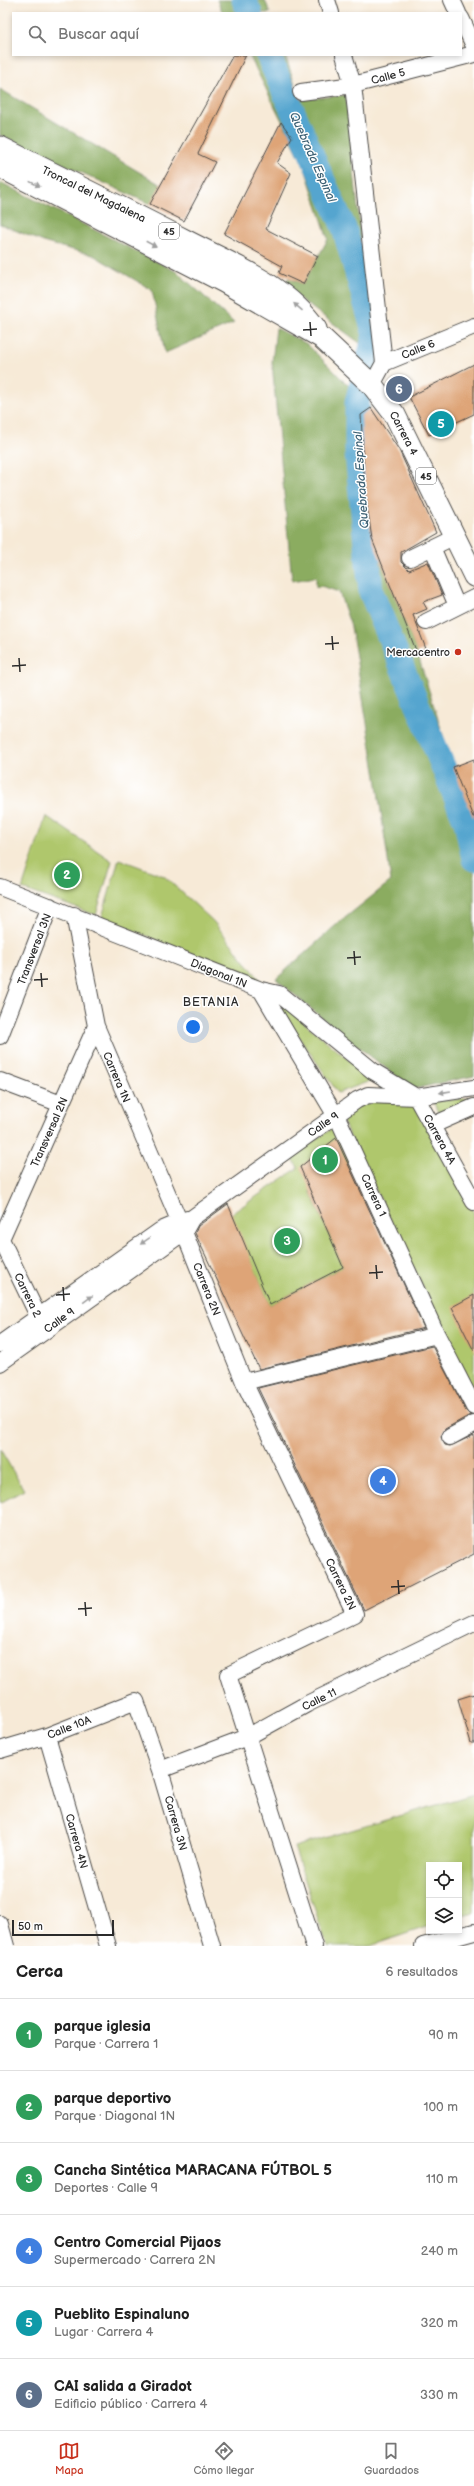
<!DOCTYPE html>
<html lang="es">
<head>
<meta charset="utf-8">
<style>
  :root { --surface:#fff; --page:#f2f2f2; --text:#222; --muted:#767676; --line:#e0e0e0; --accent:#c8321e }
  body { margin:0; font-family:"Balsamiq Sans",sans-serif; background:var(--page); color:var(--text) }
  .controls { position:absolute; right:12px; bottom:12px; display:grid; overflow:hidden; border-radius:0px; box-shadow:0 2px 6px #0003 }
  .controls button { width:36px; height:36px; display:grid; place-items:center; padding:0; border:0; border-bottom:1px solid var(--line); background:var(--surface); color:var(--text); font:20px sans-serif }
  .scale { position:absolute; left:12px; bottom:10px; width:102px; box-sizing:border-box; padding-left:4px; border:2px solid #2b2b2b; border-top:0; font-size:11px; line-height:14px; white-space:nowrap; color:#2b2b2b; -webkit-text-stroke:3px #fff; paint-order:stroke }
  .you { position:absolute; left:193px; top:1027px; width:14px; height:14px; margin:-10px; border:3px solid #fff; border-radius:50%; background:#1a73e8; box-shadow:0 0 0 6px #1a73e833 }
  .badge { display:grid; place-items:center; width:26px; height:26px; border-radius:50%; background:var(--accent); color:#fff; font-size:13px; font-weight:700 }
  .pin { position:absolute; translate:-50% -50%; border:2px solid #fff; box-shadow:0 1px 4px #0006 }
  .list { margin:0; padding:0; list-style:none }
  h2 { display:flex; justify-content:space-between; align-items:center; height:52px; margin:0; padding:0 16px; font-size:17px }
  h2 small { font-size:13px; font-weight:400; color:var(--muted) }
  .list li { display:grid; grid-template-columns:26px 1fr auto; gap:12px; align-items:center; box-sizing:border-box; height:72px; padding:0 16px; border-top:1px solid var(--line) }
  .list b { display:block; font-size:15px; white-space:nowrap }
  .list p { margin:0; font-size:13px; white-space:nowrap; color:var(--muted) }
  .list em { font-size:13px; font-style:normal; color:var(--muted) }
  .icon { flex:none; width:22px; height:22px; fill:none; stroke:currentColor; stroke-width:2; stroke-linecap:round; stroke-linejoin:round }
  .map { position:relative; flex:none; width:474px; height:1946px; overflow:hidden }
  .search { position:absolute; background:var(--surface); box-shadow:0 2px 6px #0003; left:12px; right:12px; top:12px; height:44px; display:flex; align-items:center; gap:10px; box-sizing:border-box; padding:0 14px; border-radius:0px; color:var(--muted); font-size:15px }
  .sheet { height:484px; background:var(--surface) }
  nav { display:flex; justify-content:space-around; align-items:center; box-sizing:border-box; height:56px; border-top:1px solid var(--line); background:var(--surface); font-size:11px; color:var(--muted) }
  nav a { display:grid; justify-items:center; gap:2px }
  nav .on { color:var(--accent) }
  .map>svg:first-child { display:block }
  .green { fill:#afc76c; stroke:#6d794c }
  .forest { fill:#8bac60; stroke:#5b6c46 }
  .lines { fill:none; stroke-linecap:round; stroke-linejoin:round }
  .river { stroke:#55a5cf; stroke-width:25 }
  .building { fill:#dea477 }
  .minor-casing { stroke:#4a4845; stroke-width:18 }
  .major-casing { stroke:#4a4845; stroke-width:23 }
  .minor { stroke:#fff; stroke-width:16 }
  .major { stroke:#fff; stroke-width:21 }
  .oneway { fill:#a0a0a0 }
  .ticks { fill:none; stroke:#2b2b2b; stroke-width:1.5 }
  .poi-dot { fill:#c8321e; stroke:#fff; stroke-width:1.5 }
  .labels { text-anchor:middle; stroke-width:3; stroke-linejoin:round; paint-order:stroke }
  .shield { fill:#fff; stroke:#6b6b6b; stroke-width:1 }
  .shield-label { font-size:10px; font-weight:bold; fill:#2b2b2b }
  .street-label { font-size:11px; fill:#2b2b2b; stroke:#fff }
  .poi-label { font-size:11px; fill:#2b2b2b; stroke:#fff; text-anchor:end }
  .water-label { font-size:12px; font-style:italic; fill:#3e6275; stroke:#fff }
  .neighbourhood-label { font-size:12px; letter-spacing:1px; fill:#2b2b2b; stroke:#fff }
</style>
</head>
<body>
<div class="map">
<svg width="474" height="1946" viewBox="0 0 474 1946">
  <rect width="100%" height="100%" fill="#fff"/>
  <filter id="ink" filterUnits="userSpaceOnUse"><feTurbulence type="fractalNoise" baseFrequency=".025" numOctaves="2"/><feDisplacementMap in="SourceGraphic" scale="8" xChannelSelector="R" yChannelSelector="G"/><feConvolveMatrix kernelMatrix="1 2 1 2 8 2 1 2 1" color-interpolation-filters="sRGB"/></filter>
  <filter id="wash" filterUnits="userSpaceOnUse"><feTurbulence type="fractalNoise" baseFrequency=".012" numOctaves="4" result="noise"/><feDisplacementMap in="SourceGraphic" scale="16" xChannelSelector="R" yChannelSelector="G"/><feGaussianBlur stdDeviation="0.9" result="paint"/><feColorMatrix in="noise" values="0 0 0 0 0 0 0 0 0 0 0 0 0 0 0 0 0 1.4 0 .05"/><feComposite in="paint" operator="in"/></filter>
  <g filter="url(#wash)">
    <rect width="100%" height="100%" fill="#f7ead7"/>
    <path class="green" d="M 46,816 L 112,861 L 96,915 L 22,889 Z
      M 119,859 L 164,876 L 213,921 L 265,986 L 102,917 Z
      M 277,1000 L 373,1080 L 338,1093 L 274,1001 Z
      M 474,1098 L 474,1103 L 440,1117 L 433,1101 Z
      M 371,1100 L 413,1100 L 474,1213 L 474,1392 L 340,1116 Z
      M 340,1123 L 359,1164 L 310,1191 L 343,1267 L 270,1305 L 231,1214 L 298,1168 L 291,1156 Z
      M 0,1449 L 24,1490 L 0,1503 Z
      M 474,1794 L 474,1912 L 459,1916 L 459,1865 L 429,1865 L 429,1926 L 370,1946 L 327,1946 L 294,1847 Z"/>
    <path class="forest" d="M 217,0 L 265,0 L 270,13 L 223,13 Z
      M 249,55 L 285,55 L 300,100 L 346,95 L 361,238 L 356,270 L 351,271 L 366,328 L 364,346 L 285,288 L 288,278 L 303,284 L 328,239 L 304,165 Z
      M 0,89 L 161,185 L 150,204 L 0,135 Z
      M 0,182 L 177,272 L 234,323 L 165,353 L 152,290 L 93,255 L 46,243 L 0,224 Z
      M 276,328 L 307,344 L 371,408 L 361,415 L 365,493 L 372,539 L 416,649 L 453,767 L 474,818 L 474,1076 L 413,1089 L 335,1029 L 276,979 L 336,925 L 391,881 L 376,777 L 351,627 L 339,592 L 321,586 L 316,587 L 316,577 L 292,581 L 272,362 Z"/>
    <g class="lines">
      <path class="river" d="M 244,0 L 250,13
        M 268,55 L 344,228 L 375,335 L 357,402 L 357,454 L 371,592 L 466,822 L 474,859"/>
    </g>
    <g id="blocks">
      <path class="building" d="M 233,55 L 246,55 L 198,154 L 215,162 L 184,221 L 150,204 Z
        M 281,122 L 292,137 L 277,163 L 291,173 L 266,229 L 318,256 L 303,284 L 279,273 L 282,266 L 224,234 Z
        M 474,364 L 474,414 L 429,435 L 409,397 Z
        M 371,408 L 399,450 L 436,532 L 401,552 L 401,562 L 409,570 L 428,562 L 442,595 L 423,602 L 427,609 L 413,615 L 426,649 L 417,653 L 372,539 L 365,493 L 361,415 Z
        M 474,759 L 474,817 L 473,817 L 453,767 Z
        M 336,1138 L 424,1328 L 259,1369 L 195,1233 L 198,1226 L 228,1204 L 270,1305 L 343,1267 L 300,1167 Z
        M 474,1295 L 474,1351 L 452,1307 Z
        M 432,1346 L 466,1411 L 470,1415 L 445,1429 L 441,1437 L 445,1445 L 450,1446 L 474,1435 L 474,1554 L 364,1610 L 258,1388 Z
        M 474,1694 L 474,1743 L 471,1743 L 458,1699 Z"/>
    </g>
  </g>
  <g filter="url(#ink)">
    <use href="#blocks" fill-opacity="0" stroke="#4a4845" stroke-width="1"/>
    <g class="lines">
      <g class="minor-casing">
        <path id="minor" d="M 327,0 L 331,13
          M 452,0 L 458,13
          M 461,18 L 474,46
          M 344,55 L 353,85 L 384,363
          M 301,92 L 353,85 L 474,54
          M 372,385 L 384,363 L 474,326
          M 432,547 L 457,606
          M 410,558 L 455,536
          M 426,622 L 474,598
          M 0,887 L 261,990 L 279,994 L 373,1071 L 416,1097 L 474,1202
          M 74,915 L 96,1026 L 184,1232 L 244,1382 L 355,1614 L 228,1675 L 314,1946
          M 261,990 L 340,1123 L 437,1335 L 474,1407
          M 0,1036 L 50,906
          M 0,1081 L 61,1104
          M 433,1125 L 474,1107
          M 1,1239 L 96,1026
          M 1,1239 L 43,1326
          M 0,1344 L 161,1230 L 187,1219
          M 0,1363 L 184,1232 L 192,1218 L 357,1100 L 368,1095 L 416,1097 L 474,1088
          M 244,1382 L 437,1335
          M 450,1437 L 474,1424
          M 47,1736 L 108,1946
          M 0,1750 L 47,1736 L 136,1701 L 160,1770 L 212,1946
          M 160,1770 L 247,1737 L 307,1704 L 474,1623
          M 0,1924 L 6,1946
          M 423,1946 L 474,1932"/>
      </g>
      <g class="major-casing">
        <path id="major" d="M 0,147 C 62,178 125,209 187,241 C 233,265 286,285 316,329
          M 0,167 L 224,282 L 322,338 L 372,385 L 395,415 L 474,576"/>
      </g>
      <use href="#minor" class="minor"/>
      <use href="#major" class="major"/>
    </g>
    <defs><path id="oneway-solid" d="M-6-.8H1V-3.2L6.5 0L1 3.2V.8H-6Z"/></defs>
    <g class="oneway">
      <use href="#oneway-solid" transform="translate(35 184) rotate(26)"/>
      <use href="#oneway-solid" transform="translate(151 244) rotate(27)"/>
      <use href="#oneway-solid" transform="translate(298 307) rotate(-139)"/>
      <use href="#oneway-solid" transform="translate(445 1092) rotate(171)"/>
      <use href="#oneway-solid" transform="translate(145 1241) rotate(145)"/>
      <use href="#oneway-solid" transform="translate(88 1299) rotate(-36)"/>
    </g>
  </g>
  <path class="ticks" d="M 310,322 L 311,336M 303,330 L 317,329M 332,636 L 333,650M 325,644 L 339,643M 19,658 L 20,672M 12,666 L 26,665M 354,951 L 355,965M 347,958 L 361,957M 41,973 L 42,987M 34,980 L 48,979M 376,1265 L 377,1279M 369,1273 L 383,1272M 63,1287 L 64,1301M 56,1295 L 70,1294M 398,1580 L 399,1594M 391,1587 L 405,1586M 85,1602 L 86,1616M 78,1609 L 92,1608"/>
  <circle class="poi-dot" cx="458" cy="652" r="4"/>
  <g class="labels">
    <g class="shield">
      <rect x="159" y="223" width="20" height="16" rx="3"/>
      <rect x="416" y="468" width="20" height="16" rx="3"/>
    </g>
    <g class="shield-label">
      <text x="169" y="235">45</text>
      <text x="426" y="480">45</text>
    </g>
    <g class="street-label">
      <text transform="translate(388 76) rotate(-15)" y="4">Calle 5</text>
      <text transform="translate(94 194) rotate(26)" y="4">Troncal del Magdalena</text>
      <text transform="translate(418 349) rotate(-22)" y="4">Calle 6</text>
      <text transform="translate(404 433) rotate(62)" y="4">Carrera 4</text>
      <text transform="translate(34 949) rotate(-69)" y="4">Transversal 3N</text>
      <text transform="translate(219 973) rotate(22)" y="4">Diagonal 1N</text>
      <text transform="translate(117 1077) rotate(67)" y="4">Carrera 1N</text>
      <text transform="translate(323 1124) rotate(-35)" y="4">Calle 9</text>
      <text transform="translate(49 1132) rotate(-66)" y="4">Transversal 2N</text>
      <text transform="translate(440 1139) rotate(61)" y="4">Carrera 4A</text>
      <text transform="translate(374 1195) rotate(65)" y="4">Carrera 1</text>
      <text transform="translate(207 1289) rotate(68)" y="4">Carrera 2N</text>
      <text transform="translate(28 1295) rotate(64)" y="4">Carrera 2</text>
      <text transform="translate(59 1320) rotate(-36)" y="4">Calle 9</text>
      <text transform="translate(341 1584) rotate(64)" y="4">Carrera 2N</text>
      <text transform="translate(319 1699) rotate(-26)" y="4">Calle 11</text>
      <text transform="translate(69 1727) rotate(-21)" y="4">Calle 10A</text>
      <text transform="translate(176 1823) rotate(74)" y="4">Carrera 3N</text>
      <text transform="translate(77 1841) rotate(74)" y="4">Carrera 4N</text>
    </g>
    <g class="poi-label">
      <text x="450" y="656">Mercacentro</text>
    </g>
    <g class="water-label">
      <text transform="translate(313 157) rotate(66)" y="4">Quebrada Espinal</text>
      <text transform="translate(361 480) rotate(-94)" y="4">Quebrada Espinal</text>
    </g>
    <g class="neighbourhood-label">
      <text x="211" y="1006">BETANIA</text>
    </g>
  </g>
</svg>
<div class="controls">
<button><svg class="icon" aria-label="locate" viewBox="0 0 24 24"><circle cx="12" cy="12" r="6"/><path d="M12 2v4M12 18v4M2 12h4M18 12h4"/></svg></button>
<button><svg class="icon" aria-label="layers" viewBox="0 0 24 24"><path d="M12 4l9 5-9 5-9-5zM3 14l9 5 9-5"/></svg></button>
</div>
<div class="scale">50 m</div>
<div class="you"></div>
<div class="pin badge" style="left:325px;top:1160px;background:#2e9e5b">1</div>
<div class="pin badge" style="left:67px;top:875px;background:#2e9e5b">2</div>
<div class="pin badge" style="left:287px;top:1241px;background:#2e9e5b">3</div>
<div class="pin badge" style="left:383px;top:1481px;background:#3f7fe0">4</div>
<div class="pin badge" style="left:441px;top:424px;background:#0f9aa8">5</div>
<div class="pin badge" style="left:399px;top:389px;background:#5c6f8a">6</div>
<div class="search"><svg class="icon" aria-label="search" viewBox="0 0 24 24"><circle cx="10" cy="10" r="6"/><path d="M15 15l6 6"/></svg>Buscar aquí</div>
</div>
<section class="sheet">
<h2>Cerca<small>6 resultados</small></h2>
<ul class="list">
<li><span class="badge" style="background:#2e9e5b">1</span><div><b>parque iglesia</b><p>Parque · Carrera 1</p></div><em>90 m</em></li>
<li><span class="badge" style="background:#2e9e5b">2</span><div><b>parque deportivo</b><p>Parque · Diagonal 1N</p></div><em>100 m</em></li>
<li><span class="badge" style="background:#2e9e5b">3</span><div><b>Cancha Sintética MARACANA FÚTBOL 5</b><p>Deportes · Calle 9</p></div><em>110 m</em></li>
<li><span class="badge" style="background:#3f7fe0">4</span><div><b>Centro Comercial Pijaos</b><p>Supermercado · Carrera 2N</p></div><em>240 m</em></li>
<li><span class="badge" style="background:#0f9aa8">5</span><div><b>Pueblito Espinaluno</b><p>Lugar · Carrera 4</p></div><em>320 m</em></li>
<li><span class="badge" style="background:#5c6f8a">6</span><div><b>CAI salida a Giradot</b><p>Edificio público · Carrera 4</p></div><em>330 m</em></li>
</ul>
</section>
<nav>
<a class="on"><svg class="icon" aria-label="map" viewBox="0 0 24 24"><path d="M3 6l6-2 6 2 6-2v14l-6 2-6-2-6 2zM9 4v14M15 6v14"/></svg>Mapa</a>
<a><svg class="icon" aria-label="directions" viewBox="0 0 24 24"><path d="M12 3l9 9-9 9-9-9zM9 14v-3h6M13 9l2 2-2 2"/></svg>Cómo llegar</a>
<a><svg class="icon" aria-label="saved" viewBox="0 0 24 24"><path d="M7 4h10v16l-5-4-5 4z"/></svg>Guardados</a>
</nav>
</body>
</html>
